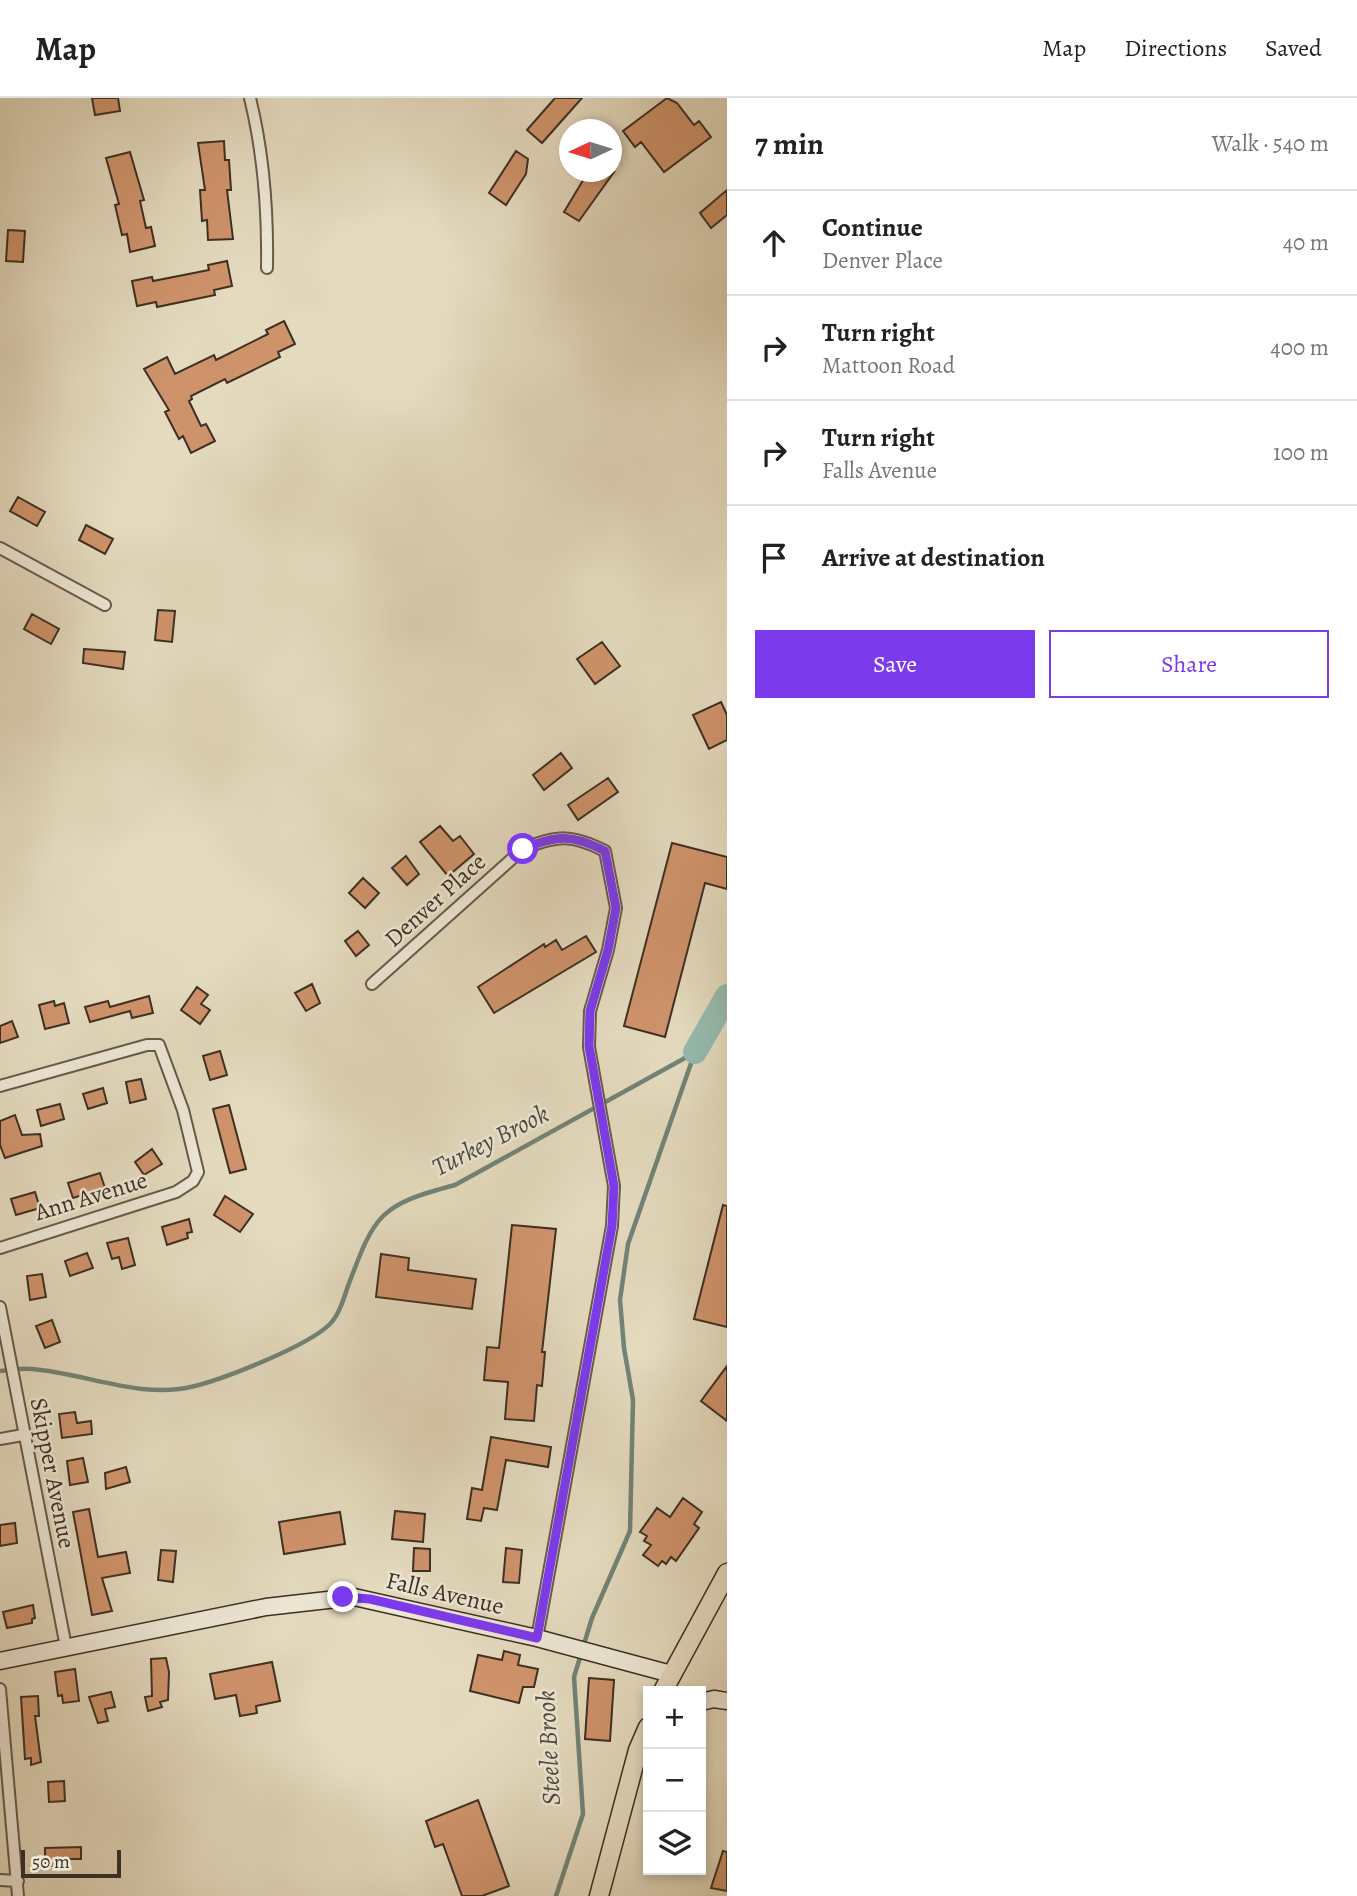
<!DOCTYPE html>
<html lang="en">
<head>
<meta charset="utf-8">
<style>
  :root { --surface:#fff; --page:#f6f6f6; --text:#222; --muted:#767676; --line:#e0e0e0; --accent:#7c3aed }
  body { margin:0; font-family:Alegreya,serif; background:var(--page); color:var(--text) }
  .controls { position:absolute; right:21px; bottom:21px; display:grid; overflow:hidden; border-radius:0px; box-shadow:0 4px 10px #0003 }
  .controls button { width:63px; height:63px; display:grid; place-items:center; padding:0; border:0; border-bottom:2px solid var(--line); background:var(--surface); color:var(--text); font:35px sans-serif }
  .compass { position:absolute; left:559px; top:21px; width:63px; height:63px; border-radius:50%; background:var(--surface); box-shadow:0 4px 10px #0003; rotate:266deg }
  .scale { position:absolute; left:21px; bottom:18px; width:100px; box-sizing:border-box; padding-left:7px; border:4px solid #3d2f24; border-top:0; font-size:19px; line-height:24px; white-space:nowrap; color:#3d2f24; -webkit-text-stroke:5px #ede7d5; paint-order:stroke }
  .stop { position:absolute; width:21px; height:21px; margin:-16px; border:5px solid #7c3aed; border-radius:50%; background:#fff }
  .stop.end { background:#7c3aed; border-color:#fff; box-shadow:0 2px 7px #0008 }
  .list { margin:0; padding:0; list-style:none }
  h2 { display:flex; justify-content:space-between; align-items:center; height:91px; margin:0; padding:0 28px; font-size:30px }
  h2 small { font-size:23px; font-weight:400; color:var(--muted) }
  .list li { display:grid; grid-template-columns:46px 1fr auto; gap:21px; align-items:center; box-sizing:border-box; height:105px; padding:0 28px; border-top:2px solid var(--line) }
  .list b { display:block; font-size:26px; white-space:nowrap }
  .list p { margin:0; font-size:23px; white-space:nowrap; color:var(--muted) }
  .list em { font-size:23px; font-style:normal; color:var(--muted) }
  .actions { display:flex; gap:14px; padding:21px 28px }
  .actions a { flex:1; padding:16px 0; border:2px solid var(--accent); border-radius:0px; text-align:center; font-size:24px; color:var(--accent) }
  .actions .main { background:var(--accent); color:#fff }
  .icon { flex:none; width:38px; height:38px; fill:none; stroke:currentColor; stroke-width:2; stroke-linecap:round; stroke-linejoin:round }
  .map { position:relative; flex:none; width:727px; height:1798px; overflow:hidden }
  header { display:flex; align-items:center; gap:42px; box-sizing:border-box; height:98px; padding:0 35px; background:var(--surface); border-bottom:2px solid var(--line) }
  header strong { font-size:33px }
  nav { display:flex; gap:38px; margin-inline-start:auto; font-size:24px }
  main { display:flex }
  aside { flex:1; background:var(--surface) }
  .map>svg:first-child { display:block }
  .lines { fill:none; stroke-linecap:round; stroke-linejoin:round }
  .stream { stroke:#728377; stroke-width:4.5 }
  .river { stroke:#95bbaf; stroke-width:24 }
  .building { fill:#cf936b; stroke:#3d2f24; stroke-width:2 }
  .street-casing { stroke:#675a4a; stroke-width:14 }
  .secondary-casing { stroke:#3d2f24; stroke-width:19 }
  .primary-casing { stroke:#3d2f24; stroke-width:21 }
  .street { stroke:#ede7d5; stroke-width:10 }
  .secondary { stroke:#ede7d5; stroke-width:16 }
  .primary { stroke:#e4dabe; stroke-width:18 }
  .route { stroke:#7c3aed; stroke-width:9 }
  .labels { text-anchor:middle; stroke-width:5; stroke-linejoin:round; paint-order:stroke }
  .street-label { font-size:24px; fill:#3d2f24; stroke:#ede7d5 }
  .water-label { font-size:26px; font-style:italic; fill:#4f4b40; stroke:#ede7d5 }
</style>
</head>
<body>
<header>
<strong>Map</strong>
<nav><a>Map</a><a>Directions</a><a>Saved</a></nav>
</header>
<main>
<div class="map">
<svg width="727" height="1798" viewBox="0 0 727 1798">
  <rect width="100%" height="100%" fill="#e4dabe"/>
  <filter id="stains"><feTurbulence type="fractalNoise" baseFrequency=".00286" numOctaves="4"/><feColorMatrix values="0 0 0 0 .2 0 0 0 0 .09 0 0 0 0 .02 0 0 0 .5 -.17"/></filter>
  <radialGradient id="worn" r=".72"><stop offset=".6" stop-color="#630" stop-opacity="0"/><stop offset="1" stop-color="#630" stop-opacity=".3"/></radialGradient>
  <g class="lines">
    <path class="stream" d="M 0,1273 C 10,1272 22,1270 32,1271 C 85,1275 141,1302 195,1288 C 226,1280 308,1248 330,1226 C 339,1217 344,1200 348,1188 C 375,1116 379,1107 455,1087 L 694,955
      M 556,1798 L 583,1716 L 574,1579 L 592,1520 L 630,1433 L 633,1302 L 624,1250 L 620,1202 L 628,1146 L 695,954"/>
    <path class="river" d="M 695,954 L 727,898"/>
  </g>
  <path class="building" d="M 92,0 L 118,0 L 120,13 L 95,17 Z
    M 555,0 L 582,0 L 542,45 L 527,32 Z
    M 667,0 L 677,5 L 694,27 L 699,23 L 711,39 L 664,74 L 641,44 L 635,49 L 623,33 Z
    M 224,43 L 225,62 L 229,62 L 231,92 L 227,92 L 233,141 L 208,142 L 207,122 L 202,123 L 200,92 L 205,92 L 198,45 Z
    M 516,53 L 528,61 L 526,76 L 506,107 L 489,95 Z
    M 130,54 L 144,102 L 140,103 L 146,130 L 151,129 L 155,148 L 130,154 L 127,136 L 122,137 L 115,107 L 119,106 L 106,60 Z
    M 588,74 L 614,74 L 579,123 L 564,114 Z
    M 727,92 L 727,117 L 711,130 L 700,115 Z
    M 8,132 L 25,133 L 23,164 L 6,163 Z
    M 227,163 L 232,188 L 214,192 L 215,197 L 157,209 L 156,204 L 137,208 L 132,183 L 152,179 L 153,183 L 209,172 L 208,167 Z
    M 284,223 L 295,246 L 278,254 L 280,259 L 227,285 L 225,281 L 191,298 L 192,301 L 189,303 L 201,328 L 206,326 L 215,343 L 191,355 L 183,338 L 179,341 L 165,314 L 169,312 L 144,271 L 167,259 L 175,276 L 214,257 L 216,262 L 268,236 L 266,232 Z
    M 18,399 L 45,414 L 37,428 L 10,413 Z
    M 86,427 L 113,441 L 105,456 L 79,442 Z
    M 158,512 L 175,513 L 172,544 L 155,542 Z
    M 32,516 L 59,531 L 51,546 L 24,531 Z
    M 602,544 L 620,568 L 595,586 L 577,561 Z
    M 84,551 L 125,554 L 123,571 L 83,565 Z
    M 721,604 L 727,617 L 727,642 L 709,651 L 693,617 Z
    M 561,655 L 572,670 L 544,692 L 533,677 Z
    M 608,680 L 618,694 L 578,722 L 568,707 Z
    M 440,728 L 453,743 L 460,738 L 474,756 L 448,778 L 420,744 Z
    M 672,745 L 727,759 L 727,791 L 705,785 L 665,939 L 624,928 Z
    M 406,758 L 419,776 L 407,787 L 392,770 Z
    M 363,780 L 379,795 L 365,810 L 349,795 Z
    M 358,833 L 369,847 L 356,858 L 345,843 Z
    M 586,838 L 596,854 L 494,915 L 478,889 L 544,846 L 545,849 L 556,842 L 562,852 Z
    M 312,886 L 320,905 L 306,913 L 295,895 Z
    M 197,889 L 208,897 L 201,906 L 210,912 L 200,926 L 181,912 Z
    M 149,898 L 153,915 L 132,920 L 130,913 L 90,924 L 85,909 L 108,903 L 110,909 Z
    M 54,903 L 55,908 L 64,905 L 69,925 L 45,931 L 39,907 Z
    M 12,923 L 18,939 L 0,945 L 0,928 Z
    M 220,953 L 227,977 L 210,982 L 203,958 Z
    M 141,981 L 146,1001 L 130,1005 L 126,984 Z
    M 103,990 L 107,1005 L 88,1011 L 83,996 Z
    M 60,1006 L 64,1021 L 41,1028 L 37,1012 Z
    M 229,1007 L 246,1071 L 230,1075 L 213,1011 Z
    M 15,1017 L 22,1037 L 40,1036 L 42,1048 L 5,1060 L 0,1047 L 0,1023 Z
    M 152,1051 L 162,1066 L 144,1077 L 135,1064 Z
    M 100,1075 L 105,1090 L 73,1100 L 68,1085 Z
    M 35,1094 L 40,1110 L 16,1117 L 11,1101 Z
    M 225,1098 L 253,1116 L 240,1134 L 214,1117 Z
    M 723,1107 L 727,1108 L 727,1229 L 694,1221 Z
    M 189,1121 L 192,1134 L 187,1135 L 188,1140 L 167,1147 L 162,1129 Z
    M 512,1127 L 556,1131 L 542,1254 L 545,1254 L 542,1288 L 537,1287 L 534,1323 L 505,1321 L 508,1284 L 484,1282 L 487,1249 L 499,1250 Z
    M 128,1140 L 135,1167 L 122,1171 L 119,1159 L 112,1161 L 107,1145 Z
    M 87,1155 L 93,1170 L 70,1178 L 65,1163 Z
    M 381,1156 L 409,1160 L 408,1172 L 476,1181 L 472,1211 L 376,1199 Z
    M 42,1176 L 46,1199 L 30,1202 L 27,1178 Z
    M 52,1222 L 60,1244 L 45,1250 L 36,1228 Z
    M 727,1268 L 727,1323 L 701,1303 Z
    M 75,1314 L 77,1325 L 91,1323 L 92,1336 L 62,1340 L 59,1316 Z
    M 491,1339 L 551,1349 L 548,1369 L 506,1362 L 497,1412 L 484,1410 L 481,1423 L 467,1421 L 472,1390 L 482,1392 Z
    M 83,1360 L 88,1384 L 70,1387 L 67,1363 Z
    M 126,1369 L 130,1384 L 106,1391 L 105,1375 Z
    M 683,1400 L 702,1414 L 694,1426 L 699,1430 L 676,1463 L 671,1459 L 666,1466 L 662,1463 L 658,1468 L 643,1457 L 651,1447 L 644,1443 L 647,1438 L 640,1434 L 657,1410 L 670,1419 Z
    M 89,1411 L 98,1459 L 126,1454 L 130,1475 L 102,1480 L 112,1513 L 92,1517 L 73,1414 Z
    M 395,1413 L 425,1416 L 423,1444 L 392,1441 Z
    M 340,1414 L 345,1446 L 284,1456 L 279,1424 Z
    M 15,1425 L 17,1445 L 0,1448 L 0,1427 Z
    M 414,1450 L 430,1451 L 430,1473 L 413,1473 Z
    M 506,1450 L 522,1452 L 519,1485 L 503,1484 Z
    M 161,1452 L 176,1453 L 173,1484 L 158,1482 Z
    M 33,1507 L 35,1520 L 32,1521 L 32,1525 L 7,1530 L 3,1514 Z
    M 504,1553 L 520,1557 L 518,1567 L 538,1571 L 534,1589 L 523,1589 L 519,1605 L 470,1593 L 478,1557 L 502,1562 Z
    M 166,1560 L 169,1574 L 168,1602 L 160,1604 L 162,1609 L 148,1613 L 145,1599 L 152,1598 L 151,1561 Z
    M 272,1564 L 280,1603 L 256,1608 L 257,1615 L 240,1618 L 236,1597 L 215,1601 L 210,1576 Z
    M 75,1571 L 79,1603 L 63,1605 L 62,1597 L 58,1598 L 55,1574 Z
    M 589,1580 L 614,1582 L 610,1643 L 585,1641 Z
    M 111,1594 L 115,1609 L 105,1611 L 108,1623 L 98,1625 L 89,1599 Z
    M 38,1598 L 39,1618 L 35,1618 L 41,1664 L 31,1667 L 31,1660 L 25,1661 L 21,1599 Z
    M 64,1683 L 65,1703 L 49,1704 L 48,1684 Z
    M 478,1702 L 509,1788 L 482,1798 L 462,1798 L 443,1746 L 435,1749 L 426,1723 Z
    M 81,1749 L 81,1761 L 61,1761 L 61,1768 L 45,1768 L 45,1750 Z
    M 723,1753 L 727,1754 L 727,1793 L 711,1790 Z"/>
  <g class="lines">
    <g class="street-casing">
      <path id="street" d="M 250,0 C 264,57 268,111 267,170
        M 0,450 L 105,507
        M 372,886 L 523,751 C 557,737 572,736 605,753 L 616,810 L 608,852 L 590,913 L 589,949 L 614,1088 L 612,1128 L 537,1540
        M 0,988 L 147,947 L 159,947 L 183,1012 L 198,1074 L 193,1083 L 176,1094 L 0,1150
        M 0,1209 L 66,1549
        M 0,1341 L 23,1337
        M 0,1591 L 18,1798
        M 0,1782 L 18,1783"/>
    </g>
    <g class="secondary-casing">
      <path id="secondary" d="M 0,1563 L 266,1509 L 354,1499 L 537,1540 L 671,1576
        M 701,1604 L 714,1601 L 727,1603"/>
    </g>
    <g class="primary-casing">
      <path id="primary" d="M 663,1593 L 727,1475
        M 599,1798 L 638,1652 L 648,1629"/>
    </g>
    <use href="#street" class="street"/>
    <use href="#secondary" class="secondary"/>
    <use href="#primary" class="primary"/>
  </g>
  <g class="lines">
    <path class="route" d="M 343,1499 L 370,1501 L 537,1540 L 612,1128 L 614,1088 L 589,948 L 590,913 L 608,852 L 616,810 L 605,753 C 572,736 557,737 523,751"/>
  </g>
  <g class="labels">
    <g class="street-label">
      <text transform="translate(435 802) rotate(-42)" y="8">Denver Place</text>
      <text transform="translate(91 1098) rotate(-17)" y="8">Ann Avenue</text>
      <text transform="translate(53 1375) rotate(79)" y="8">Skipper Avenue</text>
      <text transform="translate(445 1495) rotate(13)" y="8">Falls Avenue</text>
    </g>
    <g class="water-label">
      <text transform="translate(490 1042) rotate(-27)" y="9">Turkey Brook</text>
      <text transform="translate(548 1650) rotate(-93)" y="9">Steele Brook</text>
    </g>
  </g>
  <rect width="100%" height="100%" filter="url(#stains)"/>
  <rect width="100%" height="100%" fill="url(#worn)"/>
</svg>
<div class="controls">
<button>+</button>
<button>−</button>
<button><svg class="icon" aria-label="layers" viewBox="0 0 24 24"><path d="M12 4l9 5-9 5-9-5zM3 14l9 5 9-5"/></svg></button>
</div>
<svg class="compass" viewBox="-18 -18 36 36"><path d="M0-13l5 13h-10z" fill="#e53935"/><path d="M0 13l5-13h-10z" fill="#767676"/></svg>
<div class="scale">50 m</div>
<div class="stop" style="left:523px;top:751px"></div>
<div class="stop end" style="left:343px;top:1499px"></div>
</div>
<aside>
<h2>7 min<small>Walk · 540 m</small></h2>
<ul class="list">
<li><svg class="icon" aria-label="ahead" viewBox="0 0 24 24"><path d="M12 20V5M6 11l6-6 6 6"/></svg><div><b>Continue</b><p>Denver Place</p></div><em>40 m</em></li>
<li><svg class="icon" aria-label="right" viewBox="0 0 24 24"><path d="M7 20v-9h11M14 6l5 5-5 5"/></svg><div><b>Turn right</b><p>Mattoon Road</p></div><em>400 m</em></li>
<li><svg class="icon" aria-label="right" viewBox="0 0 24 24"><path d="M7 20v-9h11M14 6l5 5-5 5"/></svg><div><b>Turn right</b><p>Falls Avenue</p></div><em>100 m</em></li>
<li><svg class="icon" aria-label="arrive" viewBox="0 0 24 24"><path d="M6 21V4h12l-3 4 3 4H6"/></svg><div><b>Arrive at destination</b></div></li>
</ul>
<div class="actions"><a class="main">Save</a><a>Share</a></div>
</aside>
</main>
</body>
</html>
